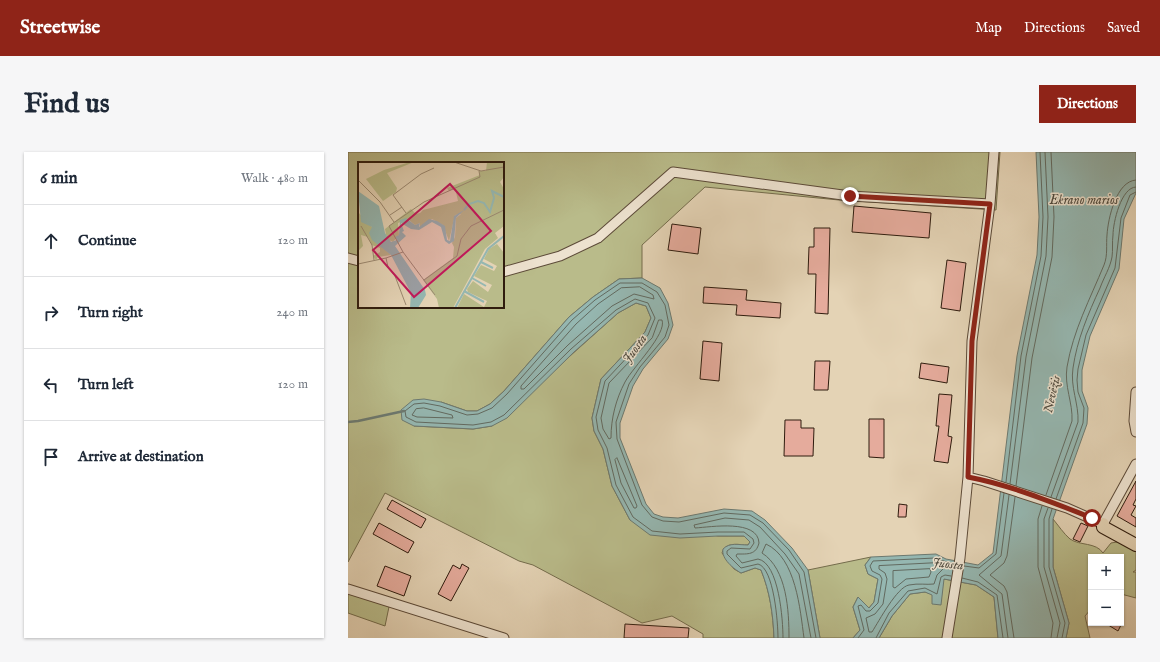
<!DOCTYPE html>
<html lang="en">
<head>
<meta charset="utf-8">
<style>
  :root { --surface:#fff; --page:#f6f6f7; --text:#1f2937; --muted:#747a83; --line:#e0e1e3; --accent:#8f2418 }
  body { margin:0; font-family:"IM FELL English",serif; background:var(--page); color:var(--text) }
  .controls { position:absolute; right:12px; bottom:12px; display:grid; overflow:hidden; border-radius:0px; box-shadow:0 1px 3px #0004 }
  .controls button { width:36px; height:36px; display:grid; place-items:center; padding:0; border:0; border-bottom:1px solid var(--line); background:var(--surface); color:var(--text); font:20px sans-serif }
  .stop { position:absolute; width:12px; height:12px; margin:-9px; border:3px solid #8f2418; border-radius:50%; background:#fff }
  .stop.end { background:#8f2418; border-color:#fff; box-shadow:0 1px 4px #0008 }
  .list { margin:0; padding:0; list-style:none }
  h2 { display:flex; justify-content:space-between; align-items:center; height:52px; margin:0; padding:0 16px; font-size:17px }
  h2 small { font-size:13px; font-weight:400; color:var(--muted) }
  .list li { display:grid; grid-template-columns:26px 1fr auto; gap:12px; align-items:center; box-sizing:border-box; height:72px; padding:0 16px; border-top:1px solid var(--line) }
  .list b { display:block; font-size:15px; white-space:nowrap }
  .list em { font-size:13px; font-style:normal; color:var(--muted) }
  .icon { flex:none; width:22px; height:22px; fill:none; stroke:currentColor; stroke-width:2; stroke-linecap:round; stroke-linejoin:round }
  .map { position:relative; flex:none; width:788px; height:486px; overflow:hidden; border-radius:0px }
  header { display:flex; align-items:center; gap:24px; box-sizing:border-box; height:56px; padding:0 20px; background:var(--accent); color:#fff }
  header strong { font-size:19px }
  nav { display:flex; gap:22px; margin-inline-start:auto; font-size:14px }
  .intro { display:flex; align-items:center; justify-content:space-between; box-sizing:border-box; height:96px; padding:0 24px }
  h1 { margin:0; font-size:28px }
  .button { padding:10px 18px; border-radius:0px; background:var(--accent); color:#fff; font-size:14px; font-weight:700 }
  main { display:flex; gap:24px; padding:0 24px }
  aside { flex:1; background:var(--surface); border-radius:0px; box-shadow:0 1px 3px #0004 }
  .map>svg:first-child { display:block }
  .green { fill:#b9bb8a; stroke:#746c4c; fill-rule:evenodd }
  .water { fill:#95b7b1; stroke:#6c7970 }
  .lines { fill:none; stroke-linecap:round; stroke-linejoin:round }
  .shore { stroke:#626a60; stroke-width:1 }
  .stream { stroke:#6c7970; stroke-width:2.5 }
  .building { fill:#e5ab9c; stroke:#2f1c0e }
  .minor-casing { stroke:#5c4a38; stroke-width:11 }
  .major-casing { stroke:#2f1c0e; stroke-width:14 }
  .minor { stroke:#ede2cf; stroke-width:9 }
  .major { stroke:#e4d3b5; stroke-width:12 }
  .route { stroke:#8f2418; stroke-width:5 }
  .labels { text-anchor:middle; stroke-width:3; stroke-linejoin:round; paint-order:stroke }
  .water-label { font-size:13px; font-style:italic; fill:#4e4a3f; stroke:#ede2cf }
  .inset-river { fill:none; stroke:#95b7b1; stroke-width:2 }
  .inset-road { fill:none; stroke:#9c8a72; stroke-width:1 }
  .view { fill:#c2185b; fill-opacity:0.15; stroke:#c2185b; stroke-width:2 }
  .inset-edge { fill:none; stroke:#2f1c0e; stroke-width:2 }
</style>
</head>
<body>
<header>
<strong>Streetwise</strong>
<nav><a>Map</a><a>Directions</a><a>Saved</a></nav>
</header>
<div class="intro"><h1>Find us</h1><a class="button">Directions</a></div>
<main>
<aside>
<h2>6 min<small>Walk · 480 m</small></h2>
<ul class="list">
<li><svg class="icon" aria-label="ahead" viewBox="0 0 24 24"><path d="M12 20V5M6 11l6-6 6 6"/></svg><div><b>Continue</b></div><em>120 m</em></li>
<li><svg class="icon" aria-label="right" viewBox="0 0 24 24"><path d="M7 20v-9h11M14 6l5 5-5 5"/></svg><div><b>Turn right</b></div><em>240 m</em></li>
<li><svg class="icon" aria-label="left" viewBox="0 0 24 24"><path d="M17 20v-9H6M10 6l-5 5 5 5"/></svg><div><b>Turn left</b></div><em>120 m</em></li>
<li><svg class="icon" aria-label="arrive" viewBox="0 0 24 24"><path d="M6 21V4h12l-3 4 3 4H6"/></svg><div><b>Arrive at destination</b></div></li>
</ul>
</aside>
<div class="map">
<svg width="788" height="486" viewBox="0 0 788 486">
  <rect width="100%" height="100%" fill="#e4d3b5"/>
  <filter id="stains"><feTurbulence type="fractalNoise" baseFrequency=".005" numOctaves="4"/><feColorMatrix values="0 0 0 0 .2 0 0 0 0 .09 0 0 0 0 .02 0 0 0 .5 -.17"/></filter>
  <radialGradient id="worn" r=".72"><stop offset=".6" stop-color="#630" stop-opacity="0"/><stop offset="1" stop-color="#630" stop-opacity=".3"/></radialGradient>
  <path class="green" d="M 0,0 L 652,0 L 648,58 L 491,48 L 357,35 L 294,93 L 294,126 L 271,127 L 245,145 L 221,165 L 156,239 L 142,252 L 129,259 L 119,259 L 93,250 L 66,274 L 125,277 L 144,274 L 270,161 L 288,151 L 298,154 L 303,166 L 297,180 L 253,227 L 244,266 L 246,279 L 255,297 L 264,334 L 282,368 L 370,384 L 396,384 L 402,390 L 400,393 C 391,393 377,389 374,401 L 386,417 L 393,421 L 407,416 L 413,418 C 422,440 425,462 426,486 L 355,486 L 355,482 L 324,464 L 294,471 L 185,413 L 171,409 L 37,341 L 0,410 ZM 11,11 L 155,11 L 155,155 L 11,155 Z
    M 705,367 C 710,373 716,382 722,387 C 732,394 748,390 755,401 L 763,391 L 775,389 L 788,396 L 788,418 L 785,420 L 788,420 L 788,446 L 773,442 L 773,405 L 743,405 L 743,457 L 737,464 L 742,486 L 718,486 L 721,471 L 705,415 Z
    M 523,405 L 517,413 L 520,422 L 530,427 L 526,450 L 521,456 L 510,445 L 505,455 L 512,478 L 505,486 L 472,486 L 460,418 Z
    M 596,427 L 628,433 L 646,445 L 650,486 L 531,486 L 544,464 L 562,442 L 577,440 L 584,442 Z
    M 0,437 L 42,450 L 37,474 L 0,461 Z"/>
  <path class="water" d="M 688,0 L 788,0 L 788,41 L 776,67 L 771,117 L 742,184 L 734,218 L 734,239 L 740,256 L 739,272 L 705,367 L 705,415 L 721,471 L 718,486 L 650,486 L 646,445 L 628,433 L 596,427 L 593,453 L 584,452 L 584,443 L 577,440 L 562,442 L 544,464 L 531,486 L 505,486 L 512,478 L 505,455 L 510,445 L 521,456 L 526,450 L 530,427 L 520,422 L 517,413 L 523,405 L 588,402 L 598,407 L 630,413 L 645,401 L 669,204 L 689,103 L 691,65 Z
    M 294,126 L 312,136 L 320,151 L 325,173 L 320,187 L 295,217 L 285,234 L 272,271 L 272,286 L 298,352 L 306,362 L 315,365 L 330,366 L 376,357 L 404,359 L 417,368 L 444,396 L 460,418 L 472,486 L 426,486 C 425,462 422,440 413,418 L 407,416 L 393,421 C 386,417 373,407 375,397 C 382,390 391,393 400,393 L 402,390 L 396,384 L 370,384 L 332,386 L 302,383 L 282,368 L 264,334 L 255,297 L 246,279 L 244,266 L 253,227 L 297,180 L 303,166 L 298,154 L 288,151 L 270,161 L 226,200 L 159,266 L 144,274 L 125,277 L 66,274 L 54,268 L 53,258 L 65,248 L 76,247 L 93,250 L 119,259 L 129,259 L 142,252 L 156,239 L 221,165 L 245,145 L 271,127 Z"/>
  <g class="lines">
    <path class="shore" d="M 292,135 L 305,143 L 306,147 L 286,142 L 264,154 L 220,193 L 176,237 L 173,237 L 173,234 L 228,172 L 250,152 L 273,136 Z
      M 311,168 L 314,168 C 319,182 285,215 277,230 C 268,247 263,266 263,286 L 261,287 L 255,277 L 253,266 L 261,231 L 304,186 Z
      M 76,256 L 104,263 L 105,266 L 69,265 L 64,263 L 68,257 Z
      M 269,306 L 289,354 L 288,356 L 286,356 L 273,331 L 267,308 Z
      M 658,330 L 673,204 L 693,104 L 695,65 L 692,0
      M 662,332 L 678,205 L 698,104 L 700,65 L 697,0
      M 668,334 L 684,206 L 704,105 L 706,65 L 703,0
      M 698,343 L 724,269 C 725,251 716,234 719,215 C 725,179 742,147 756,113 C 760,103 758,93 759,83 C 760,67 768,29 788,28
      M 703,345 L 730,270 C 731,252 722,235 725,216 C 729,188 740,162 752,136 C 756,125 762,116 764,105 C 765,98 764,90 765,83 C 765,71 773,35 788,35
      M 708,347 L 735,271 L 736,256 L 730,240 L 729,228 L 730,217 L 738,183 L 767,116 L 773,66 L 782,43 L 788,40
      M 694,354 L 690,367 L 690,415 L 705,471 L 703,486
      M 700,356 L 696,367 L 696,415 L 712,471 L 709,486
      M 704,357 L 701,367 L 701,415 L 717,471 L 714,486
      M 586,411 L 595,417 L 589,423 L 586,432 C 578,433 571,431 561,433 C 549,435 531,469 524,480 L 521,480 L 518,466 L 527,462 L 535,452 L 539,427 L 537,421 L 531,417 L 531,414 Z
      M 616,414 L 631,416 L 648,402 L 656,341
      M 582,417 L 583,420 L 581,425 L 558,427 L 547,436 L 545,435 L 545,419 Z
      M 614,426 L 630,430 L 649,443 L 655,486
      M 430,486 C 430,471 426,416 410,412 L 393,416 L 379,402 L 379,399 L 383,396 L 402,397 L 406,391 L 405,387 L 396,380 L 370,380 L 332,382 L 304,379 L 285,365 L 268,333 L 259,296 L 250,278 L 248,265 L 257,229 L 300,183 L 307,166 L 300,151 L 287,147 L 268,158 L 223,197 L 156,263 L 143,270 L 125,273 L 68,270 L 58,265 L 57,259 L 66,252 L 76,251 L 92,254 L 119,263 L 130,262 L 144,256 L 159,242 L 224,168 L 247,148 L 272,131 L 294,131 L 309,140 L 317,153 L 321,173 L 317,185 L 292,215 L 281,232 L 268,270 L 269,287 L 294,353 L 304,365 L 315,369 L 331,370 L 376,361 L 402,363 L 415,371 L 441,398 L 456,420 L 468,486
      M 435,486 C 435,468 431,411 410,407 L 394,411 L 388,404 L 389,402 C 400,402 408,403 411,391 C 410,367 363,375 347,376 L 346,373 L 377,366 L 401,368 L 412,375 L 437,402 L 451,422 L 463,486
      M 441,486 C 441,459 439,417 414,401 L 418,392 C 448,406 452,457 456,486
      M 510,486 L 516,478 L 510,454 L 513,453 L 518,459 L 522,459 L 530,451 L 534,427 L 532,423 L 524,419 L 522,414 L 525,409 L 587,406 L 605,412
      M 528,486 L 541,461 L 560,439 L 577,436 L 589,442 L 593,425 L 597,423 L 603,424
      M 660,486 L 654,442 L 631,423 L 653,404 L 661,343
      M 666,486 L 659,440 L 656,434 L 642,423 L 656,411 L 659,404 L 667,345"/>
    <path class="stream" d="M 0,270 L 10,269 L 56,259"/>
  </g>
  <path class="building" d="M 506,54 L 583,61 L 581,86 L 504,80 Z
    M 324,72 L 353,76 L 350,102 L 320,98 Z
    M 466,76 L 482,76 L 480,162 L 467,161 L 468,122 L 460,122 L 461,95 L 466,95 Z
    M 599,108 L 618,111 L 612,159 L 593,156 Z
    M 356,135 L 399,138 L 398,148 L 433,151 L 432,166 L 388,163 L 389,153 L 355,151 Z
    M 355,189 L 374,191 L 371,229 L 352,227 Z
    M 467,209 L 482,209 L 480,238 L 466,238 Z
    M 573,211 L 601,215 L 599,231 L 571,226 Z
    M 591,242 L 604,243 L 600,284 L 604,285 L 600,311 L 586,309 L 591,274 L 588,274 Z
    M 521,267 L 536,267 L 536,306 L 521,305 Z
    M 437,268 L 453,268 L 453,276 L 466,276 L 465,304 L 436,304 Z
    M 788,329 L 788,347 L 785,353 L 788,354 L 783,363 L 788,366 L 788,375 L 769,364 Z
    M 44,348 L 78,367 L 73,376 L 39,357 Z
    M 551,352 L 559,353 L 558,365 L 550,365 Z
    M 31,371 L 66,390 L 60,401 L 25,382 Z
    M 733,371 L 740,374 L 732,390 L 725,387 Z
    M 114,412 L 121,416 L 103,449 L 90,442 L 105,413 L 112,417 Z
    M 37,414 L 63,424 L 56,444 L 29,434 Z
    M 757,471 L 774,471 L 770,479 Z
    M 277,472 L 341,476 L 340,486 L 276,486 Z"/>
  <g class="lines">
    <g class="minor-casing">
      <path id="minor" d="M 0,106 L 11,109
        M 155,120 L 212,104 L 250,86 L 325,20 L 502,44 L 642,52
        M 788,240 L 786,269 L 788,280
        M 620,325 L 624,189 L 642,52 L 646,0
        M 0,437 L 156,486
        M 599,486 L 612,406 L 620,325 L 636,329 L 719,356 L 755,372 L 788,312"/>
    </g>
    <g class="major-casing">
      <path id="major" d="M 755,372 L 755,375 L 788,393"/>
    </g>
    <use href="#minor" class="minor"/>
    <use href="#major" class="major"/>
  </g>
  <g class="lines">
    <path class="route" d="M 502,44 L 642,52 L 624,189 L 620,325 C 662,333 704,350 744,366"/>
  </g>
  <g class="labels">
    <g class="water-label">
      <text x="736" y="52">Ekrano marios</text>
      <text transform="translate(286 196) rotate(-54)" y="5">Juosta</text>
      <text transform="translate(703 242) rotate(-77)" y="5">Nevėžis</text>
      <text transform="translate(600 411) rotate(6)" y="5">Juosta</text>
    </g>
  </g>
  <g transform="translate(10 10)">
    <rect width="146" height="146" fill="#e4d3b5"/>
    <path d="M 52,0 L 56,0 L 29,11 L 39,26 L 38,30 L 25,39 L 8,17 L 26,8 ZM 129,0 L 146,0 L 146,15 L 142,20 L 146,27 L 146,64 L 137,71 L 140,76 L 127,87 L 95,146 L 81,146 L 79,137 L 65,118 L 95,96 L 96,85 L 94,81 L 97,75 L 98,56 L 103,52 L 97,53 L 91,79 L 85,63 L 74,57 L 62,65 L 62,61 L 57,63 L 50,57 L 40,61 L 41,73 L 35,80 L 29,77 L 27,67 L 53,47 L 58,52 L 62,51 L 65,48 L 100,39 L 97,26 L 91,29 L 89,26 L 122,13 L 121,9 L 128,9 ZM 0,50 L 14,65 L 23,84 L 33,93 L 20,95 L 18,98 L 15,94 L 22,90 L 22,86 L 14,83 L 10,75 L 3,73 L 5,84 L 0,89 ZM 139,82 L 146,91 L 146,146 L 99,146 L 106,132 L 126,145 L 129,139 L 110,130 L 109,127 L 115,119 L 130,130 L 134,123 L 116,114 L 123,103 L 136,109 L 139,104 L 126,97 L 131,87 Z" fill="#b9bb8a"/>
    <path d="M 0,29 L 21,44 L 27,71 L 33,80 L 39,78 L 37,75 L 41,73 L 42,58 L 48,56 L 57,63 L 62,61 L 61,65 L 71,57 L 79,59 L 87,64 L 89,78 L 92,79 L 96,54 L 106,48 L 98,56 L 96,79 L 91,82 L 87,79 L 83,65 L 74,60 L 61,68 L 53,67 L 43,61 L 46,69 L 44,70 L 48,74 L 37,84 L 67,128 L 68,133 L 60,146 L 52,146 L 53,131 L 33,93 L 14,78 L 11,71 L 14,65 L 3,60 Z" fill="#95b7b1"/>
    <path class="inset-river" d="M 106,48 L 111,42 L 120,39 L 126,41 L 132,50 L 136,36 L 134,29 L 146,35M 123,100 L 135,106M 114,116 L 128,124M 106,129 L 126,140M 97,146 L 130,87 L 146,74"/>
    <path class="inset-road" d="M 96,0 L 123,9 L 146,5M 0,18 L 22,40 L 36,60M 48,51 L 35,33 L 63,12 L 76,6M 32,53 L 44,45M 3,64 L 14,83 L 16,98M 45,90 L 77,133M 0,102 L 28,96M 66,118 L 99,94 L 103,77 L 113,64 L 146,48M 48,143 L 37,114 L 30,105 L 28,96 L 45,90 L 31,64 L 66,40 L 122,15 L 121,9"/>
    <path class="view" d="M 92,22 L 133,69 L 56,135 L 15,88 Z"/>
    <rect width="146" height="146" class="inset-edge"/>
  </g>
  <rect width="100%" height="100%" filter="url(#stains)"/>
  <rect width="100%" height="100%" fill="url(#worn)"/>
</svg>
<div class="controls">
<button>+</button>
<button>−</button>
</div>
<div class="stop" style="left:744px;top:366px"></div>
<div class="stop end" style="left:502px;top:44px"></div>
</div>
</main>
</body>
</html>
